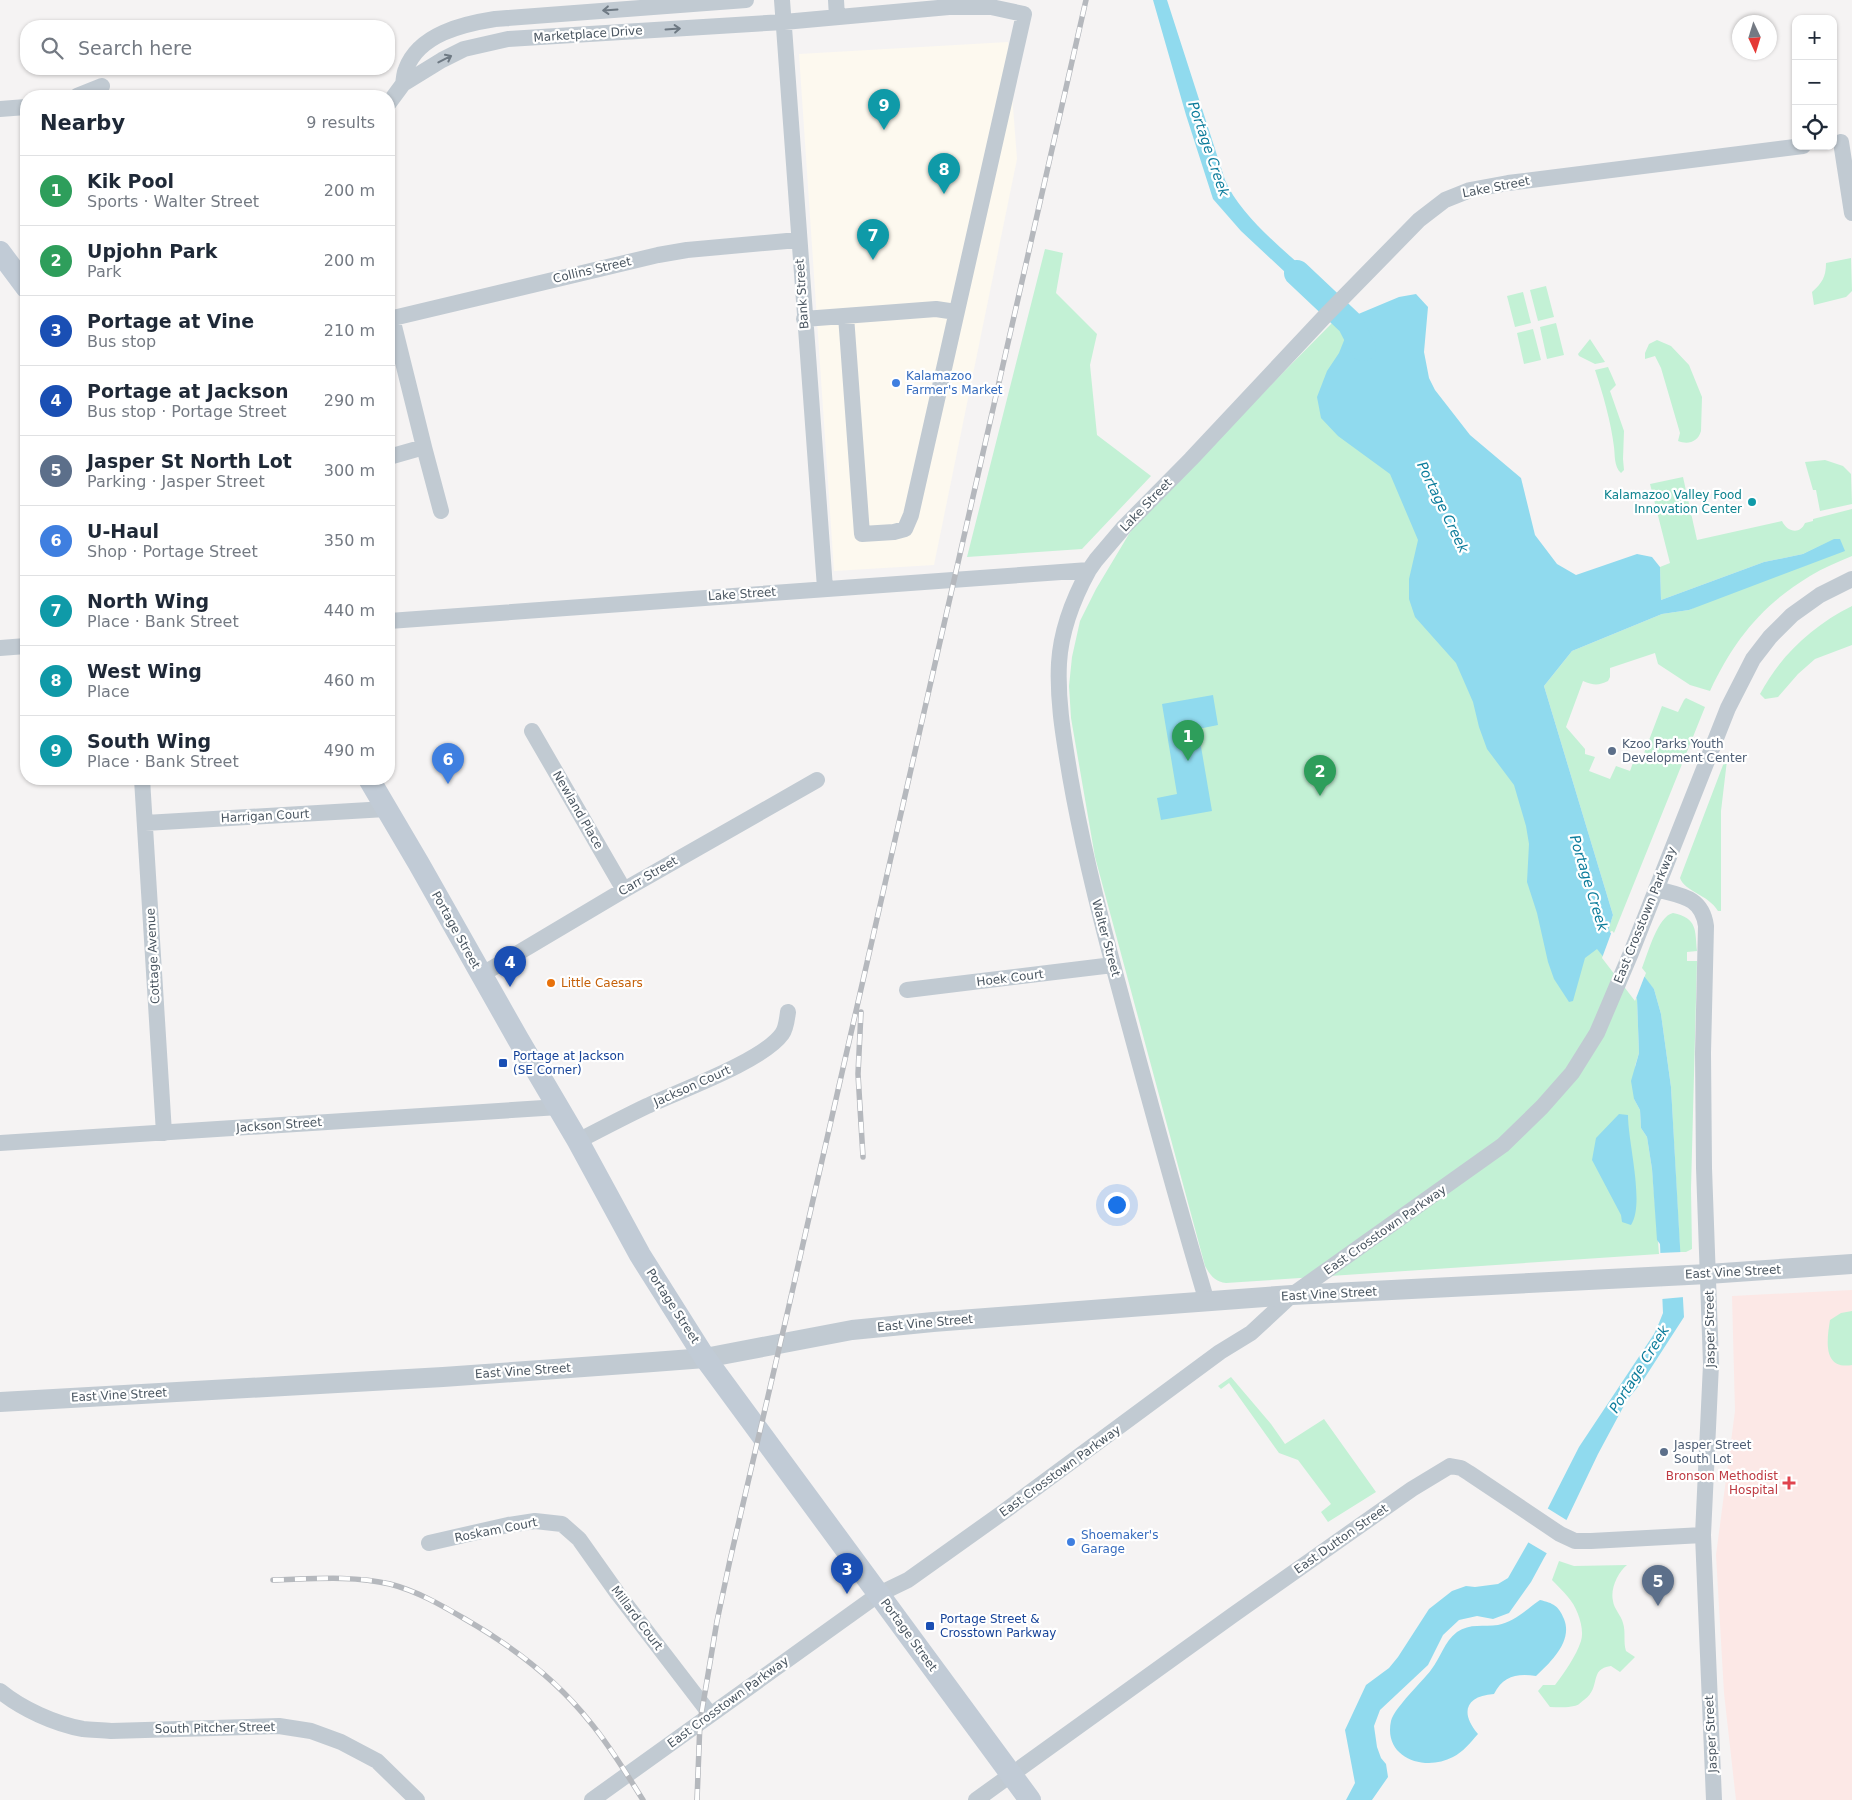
<!DOCTYPE html>
<html lang="en">
<head>
<meta charset="utf-8">
<style>
  :root { --surface:#fff; --page:#f6f6f7; --text:#1f2937; --muted:#747a83; --line:#e0e1e3; --accent:#1a73e8 }
  body { margin:0; font-family:"DejaVu Sans",sans-serif; background:var(--page); color:var(--text) }
  .controls { position:absolute; right:15px; top:15px; display:grid; overflow:hidden; border-radius:10px; box-shadow:0 1px 4px #0004 }
  .controls button { width:45px; height:45px; display:grid; place-items:center; padding:0; border:0; border-bottom:1px solid var(--line); background:var(--surface); color:var(--text); font:25px sans-serif }
  .compass { position:absolute; left:1732px; top:15px; width:45px; height:45px; border-radius:50%; background:var(--surface); box-shadow:0 1px 4px #0004; rotate:176deg }
  .you { position:absolute; left:1116px; top:1204px; width:18px; height:18px; margin:-12px; border:4px solid #fff; border-radius:50%; background:#1a73e8; box-shadow:0 0 0 8px #1a73e833 }
  .badge { display:grid; place-items:center; width:32px; height:32px; border-radius:50%; background:var(--accent); color:#fff; font-size:16px; font-weight:700 }
  .pin { position:absolute; translate:-50% -41px; filter:drop-shadow(0 1px 2px #0008) }
  .pin::after { content:''; position:absolute; top:26px; width:18px; height:15px; background:inherit; clip-path:polygon(0 0,100% 0,50% 100%) }
  .list { margin:0; padding:0; list-style:none }
  h2 { display:flex; justify-content:space-between; align-items:center; height:65px; margin:0; padding:0 20px; font-size:21px }
  h2 small { font-size:16px; font-weight:400; color:var(--muted) }
  .list li { display:grid; grid-template-columns:32px 1fr auto; gap:15px; align-items:center; box-sizing:border-box; height:70px; padding:0 20px; border-top:1px solid var(--line) }
  .list b { display:block; font-size:19px; white-space:nowrap }
  .list p { margin:0; font-size:16px; white-space:nowrap; color:var(--muted) }
  .list em { font-size:16px; font-style:normal; color:var(--muted) }
  .icon { flex:none; width:28px; height:28px; fill:none; stroke:currentColor; stroke-width:2; stroke-linecap:round; stroke-linejoin:round }
  .map { position:relative; flex:none; width:1852px; height:1800px; overflow:hidden }
  .search { position:absolute; background:var(--surface); box-shadow:0 1px 4px #0004; left:20px; top:20px; width:375px; height:55px; display:flex; align-items:center; gap:12px; box-sizing:border-box; padding:0 18px; border-radius:20px; color:var(--muted); font-size:19px }
  .panel { position:absolute; background:var(--surface); box-shadow:0 1px 4px #0004; left:20px; top:90px; width:375px; height:695px; border-radius:20px }
  .map>svg:first-child { display:block }
  .commercial { fill:#fdf9ef }
  .medical { fill:#fce8e6 }
  .green { fill:#c3f1d5 }
  .water { fill:#90daee }
  .pier { fill:#f5f3f3 }
  .lines { fill:none; stroke-linecap:round; stroke-linejoin:round }
  .river { stroke:#90daee; stroke-width:26 }
  .minor { stroke:#c1cad2; stroke-width:16 }
  .tertiary { stroke:#c1cad2; stroke-width:20 }
  .secondary { stroke:#c1cbd6; stroke-width:22 }
  .rail-casing { stroke:#b5b8bd; stroke-width:5.5 }
  .rail { stroke:#fff; stroke-width:4; stroke-dasharray:11; stroke-linecap:butt }
  .oneway { stroke:#6e7983 }
  .shop-dot { fill:#3f7fe0; stroke:#fff; stroke-width:2 }
  .culture-dot { fill:#0f9aa8; stroke:#fff; stroke-width:2 }
  .service-dot { fill:#5c6f8a; stroke:#fff; stroke-width:2 }
  .food-dot { fill:#e8710a; stroke:#fff; stroke-width:2 }
  .transit-dot { fill:#1a4fb4; stroke:#fff; stroke-width:2 }
  .health-dot { fill:#e0444e; stroke:#fff; stroke-width:2 }
  .labels { text-anchor:middle; stroke-width:4.5; stroke-linejoin:round; paint-order:stroke }
  .street-label { font-size:12px; fill:#4a5661; stroke:#fff }
  .shop-label { font-size:12px; fill:#366cbe; stroke:#fff; text-anchor:start }
  .culture-label { font-size:12px; fill:#0d838f; stroke:#fff; text-anchor:end }
  .service-label { font-size:12px; fill:#4e5e75; stroke:#fff; text-anchor:start }
  .food-label { font-size:12px; fill:#c56008; stroke:#fff; text-anchor:start }
  .transit-label { font-size:12px; fill:#164399; stroke:#fff; text-anchor:start }
  .health-label { font-size:12px; fill:#be3a42; stroke:#fff; text-anchor:end }
  .water-label { font-size:14px; font-style:italic; fill:#0c7c9b; stroke:#fff }
</style>
</head>
<body>
<div class="map">
<svg width="1852" height="1800" viewBox="0 0 1852 1800">
  <rect width="100%" height="100%" fill="#f5f3f3"/>
  <path class="commercial" d="M 1008,42 L 1017,159 L 934,565 L 834,571 L 799,54 Z"/>
  <path class="medical" d="M 1852,1290 L 1852,1800 L 1736,1800 L 1724,1693 L 1716,1555 L 1735,1411 L 1732,1296 Z"/>
  <path class="green" d="M 1045,249 L 1063,253 L 1056,293 L 1097,334 L 1090,365 L 1097,435 L 1151,476 L 1082,549 L 967,557 Z
    M 1851,258 L 1852,291 L 1846,297 L 1814,305 L 1812,292 C 1822,283 1826,277 1826,263 Z
    M 1546,286 L 1554,317 L 1538,321 L 1530,290 Z
    M 1523,292 L 1531,323 L 1515,327 L 1507,296 Z
    M 1334,321 L 1344,325 L 1389,428 L 1597,948 L 1637,999 L 1639,1053 L 1635,1066 L 1634,1099 L 1640,1110 L 1641,1128 L 1647,1137 L 1652,1169 L 1659,1254 L 1226,1283 C 1215,1282 1210,1275 1205,1266 L 1095,857 L 1071,718 L 1069,686 L 1072,657 L 1080,621 L 1096,589 L 1129,534 L 1142,515 Z
    M 1556,323 L 1564,355 L 1547,359 L 1540,327 Z
    M 1533,329 L 1541,360 L 1524,364 L 1517,333 Z
    M 1590,339 L 1605,362 L 1595,364 L 1579,356 L 1578,354 Z
    M 1657,340 L 1671,346 L 1689,365 L 1702,397 L 1701,431 C 1698,442 1688,445 1678,441 L 1680,433 L 1661,368 L 1655,356 L 1645,359 L 1645,353 L 1649,344 Z
    M 1608,367 L 1616,385 L 1610,391 L 1624,431 L 1623,459 L 1624,470 L 1621,473 C 1614,467 1615,455 1614,447 C 1611,422 1603,394 1595,370 Z
    M 1825,460 L 1843,466 L 1851,474 L 1852,504 L 1820,511 L 1816,490 L 1813,490 L 1805,462 Z
    M 1683,477 L 1697,540 L 1782,521 C 1787,532 1800,535 1805,523 L 1813,521 L 1813,519 L 1852,509 L 1852,556 C 1838,562 1823,568 1810,576 C 1762,605 1734,640 1710,691 L 1690,685 L 1658,664 L 1655,653 L 1610,668 L 1610,677 L 1608,681 C 1598,686 1593,685 1583,681 L 1566,727 L 1585,749 L 1585,754 L 1595,757 L 1589,771 L 1610,779 L 1616,766 L 1630,771 L 1634,760 L 1641,761 L 1662,706 L 1678,712 L 1684,700 L 1686,698 L 1705,707 L 1614,933 L 1612,931 L 1610,932 L 1609,928 L 1613,915 L 1544,686 L 1572,651 L 1662,614 L 1689,610 L 1834,539 L 1803,554 L 1764,562 L 1661,600 L 1660,567 L 1670,563 L 1650,484 Z
    M 1852,606 L 1852,645 L 1815,659 L 1798,674 L 1778,697 L 1765,699 L 1760,694 C 1781,655 1812,626 1852,606 Z
    M 1728,752 L 1721,811 L 1721,911 L 1718,911 C 1709,895 1684,891 1680,878 Z
    M 1673,913 C 1698,918 1695,931 1697,951 L 1687,952 L 1687,961 L 1697,961 L 1691,1189 L 1692,1249 L 1686,1252 L 1680,1252 L 1671,1087 L 1661,1014 L 1654,989 L 1644,978 L 1646,973 L 1642,968 C 1648,953 1658,916 1673,913 Z
    M 1852,1311 L 1852,1365 C 1822,1370 1827,1339 1830,1320 L 1841,1313 Z
    M 1231,1377 L 1271,1424 L 1285,1444 L 1324,1419 L 1376,1492 L 1328,1522 L 1321,1512 L 1331,1504 L 1298,1460 L 1279,1453 L 1229,1383 L 1221,1389 L 1218,1386 Z
    M 1559,1561 L 1574,1566 L 1627,1565 C 1618,1572 1610,1589 1613,1601 C 1614,1609 1621,1615 1623,1623 C 1626,1632 1623,1642 1626,1651 L 1635,1657 L 1620,1672 L 1611,1666 C 1588,1669 1602,1687 1584,1700 C 1581,1702 1578,1706 1574,1706 C 1567,1708 1558,1707 1550,1707 L 1538,1691 L 1543,1685 L 1555,1685 C 1565,1672 1576,1656 1581,1641 C 1585,1628 1577,1607 1568,1597 C 1563,1591 1557,1585 1552,1580 Z"/>
  <path class="water" d="M 1153,0 L 1167,0 L 1225,180 C 1242,220 1297,261 1330,291 L 1318,303 L 1241,231 L 1213,199 L 1186,115 Z
    M 1416,294 L 1428,307 L 1424,352 L 1429,378 L 1435,390 L 1470,435 L 1521,478 L 1535,535 L 1557,564 L 1576,575 L 1637,554 L 1652,557 L 1660,567 L 1661,600 L 1764,562 L 1803,554 L 1834,539 L 1840,539 L 1845,551 L 1689,610 L 1662,614 L 1572,651 L 1544,686 L 1613,915 L 1609,928 L 1610,932 L 1654,989 L 1661,1014 L 1671,1087 L 1684,1317 L 1642,1382 L 1627,1400 L 1598,1454 L 1567,1519 L 1544,1558 L 1531,1582 L 1509,1613 L 1493,1619 L 1477,1616 L 1459,1620 L 1443,1635 L 1428,1665 L 1380,1710 L 1374,1726 L 1377,1747 L 1381,1758 L 1386,1764 L 1388,1777 L 1372,1800 L 1346,1800 L 1355,1783 L 1345,1730 L 1366,1685 L 1389,1668 L 1398,1657 L 1429,1609 L 1452,1591 L 1466,1586 L 1475,1587 L 1498,1584 L 1508,1578 L 1548,1508 L 1579,1447 L 1654,1334 L 1659,1323 L 1663,1313 L 1660,1244 L 1657,1240 L 1652,1169 L 1647,1137 L 1641,1128 L 1640,1110 L 1634,1099 L 1631,1081 L 1639,1053 L 1637,999 L 1597,949 L 1585,958 L 1573,1001 L 1569,1002 L 1554,979 L 1548,962 L 1537,913 L 1527,882 L 1529,844 L 1526,826 L 1514,785 L 1487,749 L 1479,727 L 1473,702 L 1456,663 L 1415,617 L 1409,599 L 1409,579 L 1418,540 L 1390,474 L 1338,436 L 1321,418 L 1317,397 L 1327,371 L 1339,353 L 1347,333 L 1344,325 L 1340,324 L 1352,310 L 1356,315 L 1399,297 Z
    M 1213,695 L 1218,725 L 1198,729 L 1212,811 L 1161,820 L 1157,798 L 1177,794 L 1162,704 Z
    M 1619,1114 L 1628,1115 C 1628,1143 1645,1204 1631,1225 L 1622,1222 L 1621,1215 L 1592,1160 L 1596,1138 Z
    M 1540,1600 C 1553,1603 1559,1606 1564,1619 C 1573,1641 1551,1662 1536,1676 C 1517,1673 1503,1676 1494,1694 C 1465,1696 1460,1713 1478,1734 C 1470,1743 1463,1752 1453,1757 C 1425,1772 1383,1758 1391,1721 C 1395,1707 1422,1682 1431,1670 C 1441,1657 1444,1642 1457,1632 C 1470,1623 1484,1627 1498,1625 C 1514,1622 1527,1609 1540,1600 Z"/>
  <path class="pier" d="M 1612,931 L 1645,975 L 1635,1001 L 1602,958 Z
    M 1682,1252 L 1684,1297 L 1662,1299 L 1659,1253 Z
    M 1547,1508 L 1568,1521 L 1548,1554 L 1526,1541 Z"/>
  <g class="lines">
    <path class="river" d="M 1297,273 L 1350,323 L 1363,348"/>
    <path class="minor" d="M 782,0 L 825,588
      M 836,0 L 837,17
      M 403,84 C 404,79 404,73 406,69 C 419,34 463,24 495,19 L 746,0
      M 77,96 L 102,86
      M 389,103 L 403,84 L 442,60 L 464,49 L 508,39 L 784,22 L 949,7 L 991,7 L 1024,14 L 911,515 L 905,529 L 894,532 L 862,534 L 846,316
      M 0,109 L 26,107
      M 1841,142 L 1852,213
      M 389,319 L 658,255 L 687,250 L 798,240
      M 804,319 L 936,309 L 956,312
      M 424,447 L 441,511
      M 389,457 L 424,447 L 392,318
      M 1089,570 C 1073,599 1061,630 1059,663 C 1057,702 1064,739 1070,776 C 1082,845 1099,913 1117,980 C 1146,1088 1175,1195 1207,1302
      M 389,621 L 1089,570 L 1096,560 L 1124,527 L 1191,459 L 1327,314 L 1419,220 L 1445,200 L 1470,190 L 1508,183 L 1803,146
      M 0,648 L 26,646
      M 532,731 L 624,890
      M 142,779 L 164,1133
      M 145,823 L 386,809
      M 1656,889 C 1682,896 1702,897 1706,926 L 1703,1053 L 1704,1168 L 1711,1364 L 1703,1535 L 1714,1800
      M 481,975 L 624,890 L 817,780
      M 907,990 L 1113,965
      M 578,1141 C 601,1129 624,1117 647,1106 C 679,1091 763,1061 782,1034 C 786,1029 787,1019 788,1012
      M 0,1143 L 559,1107
      M 429,1543 L 508,1525 L 535,1521 L 562,1524 L 579,1539 L 618,1594 L 710,1714
      M 0,1691 C 22,1709 55,1724 83,1729 C 92,1730 102,1730 111,1731 L 279,1726 L 311,1731 L 341,1742 L 377,1761 L 417,1800
      M 592,1800 L 879,1594 L 908,1580 L 1002,1513 L 1220,1352 L 1251,1333 L 1292,1295 L 1503,1145 L 1542,1107 L 1572,1073 L 1597,1033 L 1631,953 L 1728,708 L 1753,659 L 1770,637 L 1792,615 L 1820,595 L 1852,579
      M 976,1800 L 1233,1615 L 1412,1489 L 1450,1466 L 1461,1468 L 1469,1473 L 1560,1534 L 1575,1541 L 1591,1541 L 1703,1535"/>
    <path class="tertiary" d="M 0,1402 L 443,1377 L 653,1362 L 705,1358 L 852,1330 L 933,1322 L 1144,1306 L 1292,1295 L 1708,1274 L 1852,1264"/>
    <path class="secondary" d="M 0,252 L 26,287
      M 369,779 L 419,864 L 518,1039 L 578,1141 L 640,1255 L 705,1358 L 1030,1800"/>
    <g class="rail-casing">
      <path id="rail" d="M 861,1012 L 858,1074 L 863,1157
        M 273,1580 C 311,1579 352,1575 390,1584 C 417,1591 441,1605 465,1619 C 512,1646 556,1679 590,1722 C 610,1746 626,1773 643,1800
        M 697,1800 L 700,1722 L 717,1621 L 730,1560 L 788,1310 L 1086,0"/>
    </g>
    <use href="#rail" class="rail"/>
  </g>
  <defs><path id="oneway-shaft" d="M-6 0H5M1.5-3L5.5 0L1.5 3" fill="none" stroke-width="1.6" stroke-linecap="round" stroke-linejoin="round" transform="scale(1.25)"/></defs>
  <g class="oneway">
    <use href="#oneway-shaft" transform="translate(610 10) rotate(176)"/>
    <use href="#oneway-shaft" transform="translate(673 29) rotate(-4)"/>
    <use href="#oneway-shaft" transform="translate(445 59) rotate(-27)"/>
  </g>
  <g class="shop-dot">
    <circle cx="896" cy="383" r="5"/>
    <circle cx="1071" cy="1542" r="5"/>
  </g>
  <circle class="culture-dot" cx="1752" cy="502" r="5"/>
  <g class="service-dot">
    <circle cx="1612" cy="751" r="5"/>
    <circle cx="1664" cy="1452" r="5"/>
  </g>
  <circle class="food-dot" cx="551" cy="983" r="5"/>
  <g class="transit-dot">
    <rect x="498" y="1058" width="10" height="10" rx="2.5"/>
    <rect x="925" y="1621" width="10" height="10" rx="2.5"/>
  </g>
  <path class="health-dot" d="M1786.5 1475.5h5v5h5v5h-5v5h-5v-5h-5v-5h5z"/>
  <g class="labels">
    <g class="street-label">
      <text transform="translate(588 34) rotate(-4)" y="4">Marketplace Drive</text>
      <text transform="translate(1496 187) rotate(-11)" y="4">Lake Street</text>
      <text transform="translate(592 270) rotate(-13)" y="4">Collins Street</text>
      <text transform="translate(802 294) rotate(-94)" y="4">Bank Street</text>
      <text transform="translate(1146 505) rotate(-46)" y="4">Lake Street</text>
      <text transform="translate(742 594) rotate(-4)" y="4">Lake Street</text>
      <text transform="translate(578 810) rotate(60)" y="4">Newland Place</text>
      <text transform="translate(265 816) rotate(-3)" y="4">Harrigan Court</text>
      <text transform="translate(648 876) rotate(-30)" y="4">Carr Street</text>
      <text transform="translate(1645 915) rotate(-68)" y="4">East Crosstown Parkway</text>
      <text transform="translate(456 930) rotate(61)" y="4">Portage Street</text>
      <text transform="translate(1106 938) rotate(75)" y="4">Walter Street</text>
      <text transform="translate(153 956) rotate(-93)" y="4">Cottage Avenue</text>
      <text transform="translate(1010 978) rotate(-7)" y="4">Hoek Court</text>
      <text transform="translate(692 1086) rotate(-24)" y="4">Jackson Court</text>
      <text transform="translate(279 1125) rotate(-4)" y="4">Jackson Street</text>
      <text transform="translate(1385 1230) rotate(-35)" y="4">East Crosstown Parkway</text>
      <text transform="translate(1733 1272) rotate(-3)" y="4">East Vine Street</text>
      <text transform="translate(1329 1294) rotate(-3)" y="4">East Vine Street</text>
      <text transform="translate(673 1306) rotate(57)" y="4">Portage Street</text>
      <text transform="translate(925 1323) rotate(-5)" y="4">East Vine Street</text>
      <text transform="translate(1710 1329) rotate(-91)" y="4">Jasper Street</text>
      <text transform="translate(523 1371) rotate(-4)" y="4">East Vine Street</text>
      <text transform="translate(119 1395) rotate(-3)" y="4">East Vine Street</text>
      <text transform="translate(1060 1471) rotate(-36)" y="4">East Crosstown Parkway</text>
      <text transform="translate(496 1530) rotate(-11)" y="4">Roskam Court</text>
      <text transform="translate(1341 1539) rotate(-35)" y="4">East Dutton Street</text>
      <text transform="translate(637 1618) rotate(53)" y="4">Millard Court</text>
      <text transform="translate(909 1635) rotate(54)" y="4">Portage Street</text>
      <text transform="translate(728 1702) rotate(-36)" y="4">East Crosstown Parkway</text>
      <text transform="translate(215 1728) rotate(-1)" y="4">South Pitcher Street</text>
      <text transform="translate(1711 1734) rotate(-93)" y="4">Jasper Street</text>
    </g>
    <g class="shop-label">
      <text x="906" y="380">Kalamazoo<tspan x="906" dy="14">Farmer's Market</tspan></text>
      <text x="1081" y="1539">Shoemaker's<tspan x="1081" dy="14">Garage</tspan></text>
    </g>
    <g class="culture-label">
      <text x="1742" y="499">Kalamazoo Valley Food<tspan x="1742" dy="14">Innovation Center</tspan></text>
    </g>
    <g class="service-label">
      <text x="1622" y="748">Kzoo Parks Youth<tspan x="1622" dy="14">Development Center</tspan></text>
      <text x="1674" y="1449">Jasper Street<tspan x="1674" dy="14">South Lot</tspan></text>
    </g>
    <g class="food-label">
      <text x="561" y="987">Little Caesars</text>
    </g>
    <g class="transit-label">
      <text x="513" y="1060">Portage at Jackson<tspan x="513" dy="14">(SE Corner)</tspan></text>
      <text x="940" y="1623">Portage Street &amp;<tspan x="940" dy="14">Crosstown Parkway</tspan></text>
    </g>
    <g class="health-label">
      <text x="1778" y="1480">Bronson Methodist<tspan x="1778" dy="14">Hospital</tspan></text>
    </g>
    <g class="water-label">
      <text transform="translate(1209 149) rotate(71)" y="5">Portage Creek</text>
      <text transform="translate(1443 507) rotate(64)" y="5">Portage Creek</text>
      <text transform="translate(1589 883) rotate(73)" y="5">Portage Creek</text>
      <text transform="translate(1639 1369) rotate(-58)" y="5">Portage Creek</text>
    </g>
  </g>
</svg>
<div class="controls">
<button>+</button>
<button>−</button>
<button><svg class="icon" aria-label="locate" viewBox="0 0 24 24"><circle cx="12" cy="12" r="6"/><path d="M12 2v4M12 18v4M2 12h4M18 12h4"/></svg></button>
</div>
<svg class="compass" viewBox="-18 -18 36 36"><path d="M0-13l5 13h-10z" fill="#e53935"/><path d="M0 13l5-13h-10z" fill="#747a83"/></svg>
<div class="you"></div>
<div class="pin badge" style="left:1188px;top:761px;background:#2e9e5b">1</div>
<div class="pin badge" style="left:1320px;top:796px;background:#2e9e5b">2</div>
<div class="pin badge" style="left:847px;top:1594px;background:#1a4fb4">3</div>
<div class="pin badge" style="left:510px;top:987px;background:#1a4fb4">4</div>
<div class="pin badge" style="left:1658px;top:1606px;background:#5c6f8a">5</div>
<div class="pin badge" style="left:448px;top:784px;background:#3f7fe0">6</div>
<div class="pin badge" style="left:873px;top:260px;background:#0f9aa8">7</div>
<div class="pin badge" style="left:944px;top:194px;background:#0f9aa8">8</div>
<div class="pin badge" style="left:884px;top:130px;background:#0f9aa8">9</div>
<div class="search"><svg class="icon" aria-label="search" viewBox="0 0 24 24"><circle cx="10" cy="10" r="6"/><path d="M15 15l6 6"/></svg>Search here</div>
<section class="panel">
<h2>Nearby<small>9 results</small></h2>
<ul class="list">
<li><span class="badge" style="background:#2e9e5b">1</span><div><b>Kik Pool</b><p>Sports · Walter Street</p></div><em>200 m</em></li>
<li><span class="badge" style="background:#2e9e5b">2</span><div><b>Upjohn Park</b><p>Park</p></div><em>200 m</em></li>
<li><span class="badge" style="background:#1a4fb4">3</span><div><b>Portage at Vine</b><p>Bus stop</p></div><em>210 m</em></li>
<li><span class="badge" style="background:#1a4fb4">4</span><div><b>Portage at Jackson</b><p>Bus stop · Portage Street</p></div><em>290 m</em></li>
<li><span class="badge" style="background:#5c6f8a">5</span><div><b>Jasper St North Lot</b><p>Parking · Jasper Street</p></div><em>300 m</em></li>
<li><span class="badge" style="background:#3f7fe0">6</span><div><b>U-Haul</b><p>Shop · Portage Street</p></div><em>350 m</em></li>
<li><span class="badge" style="background:#0f9aa8">7</span><div><b>North Wing</b><p>Place · Bank Street</p></div><em>440 m</em></li>
<li><span class="badge" style="background:#0f9aa8">8</span><div><b>West Wing</b><p>Place</p></div><em>460 m</em></li>
<li><span class="badge" style="background:#0f9aa8">9</span><div><b>South Wing</b><p>Place · Bank Street</p></div><em>490 m</em></li>
</ul>
</section>
</div>
</body>
</html>
